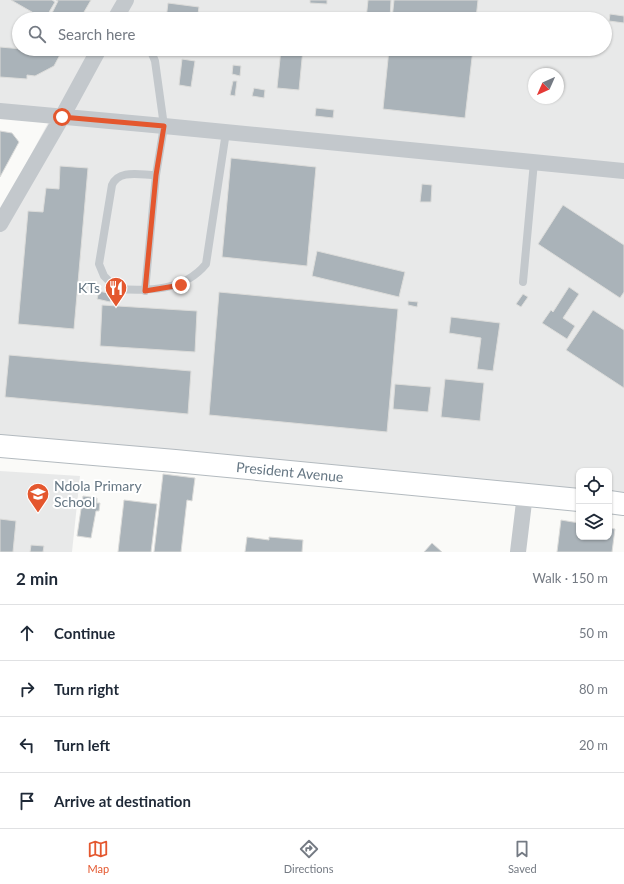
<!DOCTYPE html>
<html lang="en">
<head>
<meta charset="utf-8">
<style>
  :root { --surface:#fff; --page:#f2f2f3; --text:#1f2937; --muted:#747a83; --line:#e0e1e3; --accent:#e4572e }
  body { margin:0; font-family:Lato,sans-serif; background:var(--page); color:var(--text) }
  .controls { position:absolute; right:12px; bottom:12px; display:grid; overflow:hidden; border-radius:8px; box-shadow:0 1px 3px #0004 }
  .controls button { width:36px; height:36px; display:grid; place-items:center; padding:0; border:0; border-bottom:1px solid var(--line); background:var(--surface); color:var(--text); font:20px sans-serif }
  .compass { position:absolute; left:528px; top:68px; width:36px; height:36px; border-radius:50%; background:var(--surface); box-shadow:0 1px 3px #0004; rotate:225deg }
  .stop { position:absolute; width:12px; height:12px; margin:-9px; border:3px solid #e4572e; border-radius:50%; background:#fff }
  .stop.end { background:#e4572e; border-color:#fff; box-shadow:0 1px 4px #0008 }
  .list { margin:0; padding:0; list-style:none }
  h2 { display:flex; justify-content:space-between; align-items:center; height:52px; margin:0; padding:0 16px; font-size:17px }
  h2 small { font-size:13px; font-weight:400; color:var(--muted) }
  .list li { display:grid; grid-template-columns:26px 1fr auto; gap:12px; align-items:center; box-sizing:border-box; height:56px; padding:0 16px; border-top:1px solid var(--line) }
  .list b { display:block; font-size:15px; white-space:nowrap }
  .list em { font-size:13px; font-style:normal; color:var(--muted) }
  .icon { flex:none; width:22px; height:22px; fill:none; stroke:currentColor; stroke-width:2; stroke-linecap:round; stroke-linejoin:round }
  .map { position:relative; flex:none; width:624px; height:552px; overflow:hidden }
  .search { position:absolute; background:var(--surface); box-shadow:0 1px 3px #0004; left:12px; right:12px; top:12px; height:44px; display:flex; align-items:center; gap:10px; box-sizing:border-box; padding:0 14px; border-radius:22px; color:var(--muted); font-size:15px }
  .sheet { height:276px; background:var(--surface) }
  nav { display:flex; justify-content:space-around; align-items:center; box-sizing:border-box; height:56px; border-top:1px solid var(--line); background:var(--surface); font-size:11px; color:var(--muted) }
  nav a { display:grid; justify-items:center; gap:2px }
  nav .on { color:var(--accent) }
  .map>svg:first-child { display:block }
  .built { fill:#e8e9e9; fill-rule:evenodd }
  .building { fill:#aab3b9; stroke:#dcdcda }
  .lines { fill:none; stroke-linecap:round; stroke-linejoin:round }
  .secondary-casing { stroke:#b3babf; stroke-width:24 }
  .lane { stroke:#c3c8cc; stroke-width:8 }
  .street { stroke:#c3c8cc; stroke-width:16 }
  .secondary { stroke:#fff; stroke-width:22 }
  .route { stroke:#e4572e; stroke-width:5 }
  .labels { text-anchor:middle; stroke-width:4; stroke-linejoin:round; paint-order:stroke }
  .poi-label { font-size:14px; fill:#657683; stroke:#fff; text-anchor:end }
  .street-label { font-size:14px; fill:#657683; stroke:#fff }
</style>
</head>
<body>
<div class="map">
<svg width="624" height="552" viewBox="0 0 624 552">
  <rect width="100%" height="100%" fill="#fafaf8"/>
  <path class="built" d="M 0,0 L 624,0 L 624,495 L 609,493 L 609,471 L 579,471 L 579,490 L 0,435 L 0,212 L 55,110 L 0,104 ZM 19,19 L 605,19 L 605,49 L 19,49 ZM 534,74 L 558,74 L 558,98 L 534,98 Z
    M 0,471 L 80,476 L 72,552 L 0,552 Z"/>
  <path class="building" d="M 11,0 L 52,0 L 55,2 L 45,19 L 44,19 Z
    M 56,0 L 91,0 L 80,19 L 49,19 L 58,1 Z
    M 310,0 L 327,0 L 327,4 L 310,3 Z
    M 368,0 L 391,0 L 390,19 L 366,19 Z
    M 394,0 L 478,0 L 476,19 L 392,19 Z
    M 168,3 L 199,7 L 198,14 L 205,15 L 205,19 L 166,19 Z
    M 610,14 L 624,16 L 624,23 L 609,21 Z
    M 0,47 L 34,50 L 63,49 L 54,66 L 35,76 L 27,75 L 27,79 L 0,77 Z
    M 171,49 L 211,49 L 211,54 Z
    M 281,49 L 303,49 L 299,90 L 277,88 Z
    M 389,49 L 473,49 L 465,118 L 383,109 Z
    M 182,59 L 195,61 L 191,87 L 179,85 Z
    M 233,65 L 241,66 L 240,76 L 232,74 Z
    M 233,81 L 237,81 L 235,96 L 230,95 Z
    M 254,88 L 265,90 L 264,98 L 252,96 Z
    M 316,108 L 334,110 L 333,118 L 315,116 Z
    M 0,131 L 12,133 L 19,142 L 0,177 Z
    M 231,158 L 316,167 L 307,266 L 222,257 Z
    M 60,166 L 88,168 L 74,329 L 18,324 L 28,211 L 43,212 L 46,188 L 59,189 Z
    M 422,184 L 432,185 L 431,202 L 420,202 Z
    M 563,205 L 624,245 L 624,292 L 620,298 L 538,244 Z
    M 317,251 L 405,272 L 399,297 L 312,276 Z
    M 569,287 L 579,294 L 563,318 L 575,326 L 567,339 L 542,323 L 551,310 L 553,312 Z
    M 99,291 L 112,294 L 110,302 L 97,299 Z
    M 219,292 L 398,309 L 387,432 L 209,415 Z
    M 523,294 L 528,297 L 521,307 L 516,304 Z
    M 408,301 L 418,302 L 417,307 L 408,305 Z
    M 102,305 L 197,311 L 195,352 L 100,346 Z
    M 593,310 L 624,330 L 624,388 L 566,350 Z
    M 451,317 L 500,323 L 493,371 L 477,369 L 481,338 L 449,333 Z
    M 9,355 L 191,371 L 188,414 L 5,397 Z
    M 445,379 L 484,383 L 480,421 L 441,417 Z
    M 395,384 L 431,387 L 428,412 L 393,409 Z
    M 163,474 L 195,478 L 192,501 L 187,500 L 181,552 L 154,552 Z
    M 83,496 L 97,498 L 97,503 L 100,503 L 99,511 L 96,511 L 91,538 L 77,536 Z
    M 124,500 L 157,504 L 151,552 L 118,552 Z
    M 0,519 L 16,521 L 13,552 L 0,552 Z
    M 561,520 L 579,523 L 579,537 L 609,537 L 609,528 L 615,529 L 612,552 L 557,552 Z
    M 247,537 L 269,540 L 269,537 L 303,540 L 302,552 L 245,552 Z
    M 432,543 L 442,552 L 424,552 Z
    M 31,545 L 44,546 L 43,552 L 30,552 Z"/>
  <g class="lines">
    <g class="secondary-casing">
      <g id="secondary">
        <path id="s1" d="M 0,446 L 175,461 L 579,500"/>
        <path d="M 609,502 L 624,504"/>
      </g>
    </g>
    <path class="lane" d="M 150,49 L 155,61 L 164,126 L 156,175 C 140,175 119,169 112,185 L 99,264 L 104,276 L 117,289 C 149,291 184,291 206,264 L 226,132
      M 523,282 L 534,162
      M 145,291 L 156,175"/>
    <path class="street" d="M 115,19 L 126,0
      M 0,111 L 164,126 L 624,171
      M 0,224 L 62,117 L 99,49
      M 518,552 L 525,494"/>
    <use href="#secondary" class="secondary"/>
  </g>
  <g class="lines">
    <path class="route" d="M 62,117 L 164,126 L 156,175 L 145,291 L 181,285"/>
  </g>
  <defs>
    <g id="restaurant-pin" transform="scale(1.15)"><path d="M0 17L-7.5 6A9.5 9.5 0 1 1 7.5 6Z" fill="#e4572e" stroke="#fff"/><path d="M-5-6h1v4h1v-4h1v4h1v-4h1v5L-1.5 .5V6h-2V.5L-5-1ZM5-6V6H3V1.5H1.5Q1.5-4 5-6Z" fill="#fff"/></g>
    <g id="school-pin" transform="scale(1.15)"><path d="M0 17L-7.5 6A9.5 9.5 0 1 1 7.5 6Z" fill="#e4572e" stroke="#fff"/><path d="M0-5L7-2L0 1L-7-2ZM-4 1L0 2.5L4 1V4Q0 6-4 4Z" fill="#fff"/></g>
  </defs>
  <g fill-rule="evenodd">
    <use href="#restaurant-pin" x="116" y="288"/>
    <use href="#school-pin" x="38" y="494"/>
  </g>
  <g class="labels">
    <g class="poi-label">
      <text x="100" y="293">KTs</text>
      <text x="54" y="491" text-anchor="start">Ndola Primary<tspan x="54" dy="16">School</tspan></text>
    </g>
    <g class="street-label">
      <text dy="5" stroke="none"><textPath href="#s1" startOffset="291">President Avenue</textPath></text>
    </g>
  </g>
</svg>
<div class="controls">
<button><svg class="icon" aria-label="locate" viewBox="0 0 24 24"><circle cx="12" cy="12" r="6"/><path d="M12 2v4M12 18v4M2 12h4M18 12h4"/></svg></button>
<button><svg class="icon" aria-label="layers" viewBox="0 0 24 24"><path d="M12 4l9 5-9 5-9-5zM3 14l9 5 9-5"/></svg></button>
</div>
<svg class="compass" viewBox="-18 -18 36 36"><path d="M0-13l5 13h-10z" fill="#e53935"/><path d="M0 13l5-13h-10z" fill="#747a83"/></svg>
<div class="stop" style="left:62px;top:117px"></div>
<div class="stop end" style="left:181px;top:285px"></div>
<div class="search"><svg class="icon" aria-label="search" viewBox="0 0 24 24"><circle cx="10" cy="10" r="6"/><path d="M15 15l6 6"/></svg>Search here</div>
</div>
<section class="sheet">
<h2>2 min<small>Walk · 150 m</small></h2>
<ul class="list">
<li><svg class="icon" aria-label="ahead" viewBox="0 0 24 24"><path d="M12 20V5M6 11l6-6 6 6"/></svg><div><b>Continue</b></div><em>50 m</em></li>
<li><svg class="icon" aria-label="right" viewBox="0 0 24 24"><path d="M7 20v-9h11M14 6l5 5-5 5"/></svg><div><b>Turn right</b></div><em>80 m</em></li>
<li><svg class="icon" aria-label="left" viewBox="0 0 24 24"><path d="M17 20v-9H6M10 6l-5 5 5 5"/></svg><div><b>Turn left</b></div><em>20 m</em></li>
<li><svg class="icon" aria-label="arrive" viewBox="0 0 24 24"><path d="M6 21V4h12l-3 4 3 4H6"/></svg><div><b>Arrive at destination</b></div></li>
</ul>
</section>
<nav>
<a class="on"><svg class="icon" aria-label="map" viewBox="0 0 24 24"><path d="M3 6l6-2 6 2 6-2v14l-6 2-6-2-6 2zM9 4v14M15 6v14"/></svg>Map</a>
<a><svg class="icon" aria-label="directions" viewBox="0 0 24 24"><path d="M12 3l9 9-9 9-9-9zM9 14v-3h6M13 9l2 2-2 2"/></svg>Directions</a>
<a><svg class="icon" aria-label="saved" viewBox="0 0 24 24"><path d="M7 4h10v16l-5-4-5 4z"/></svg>Saved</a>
</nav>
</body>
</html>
